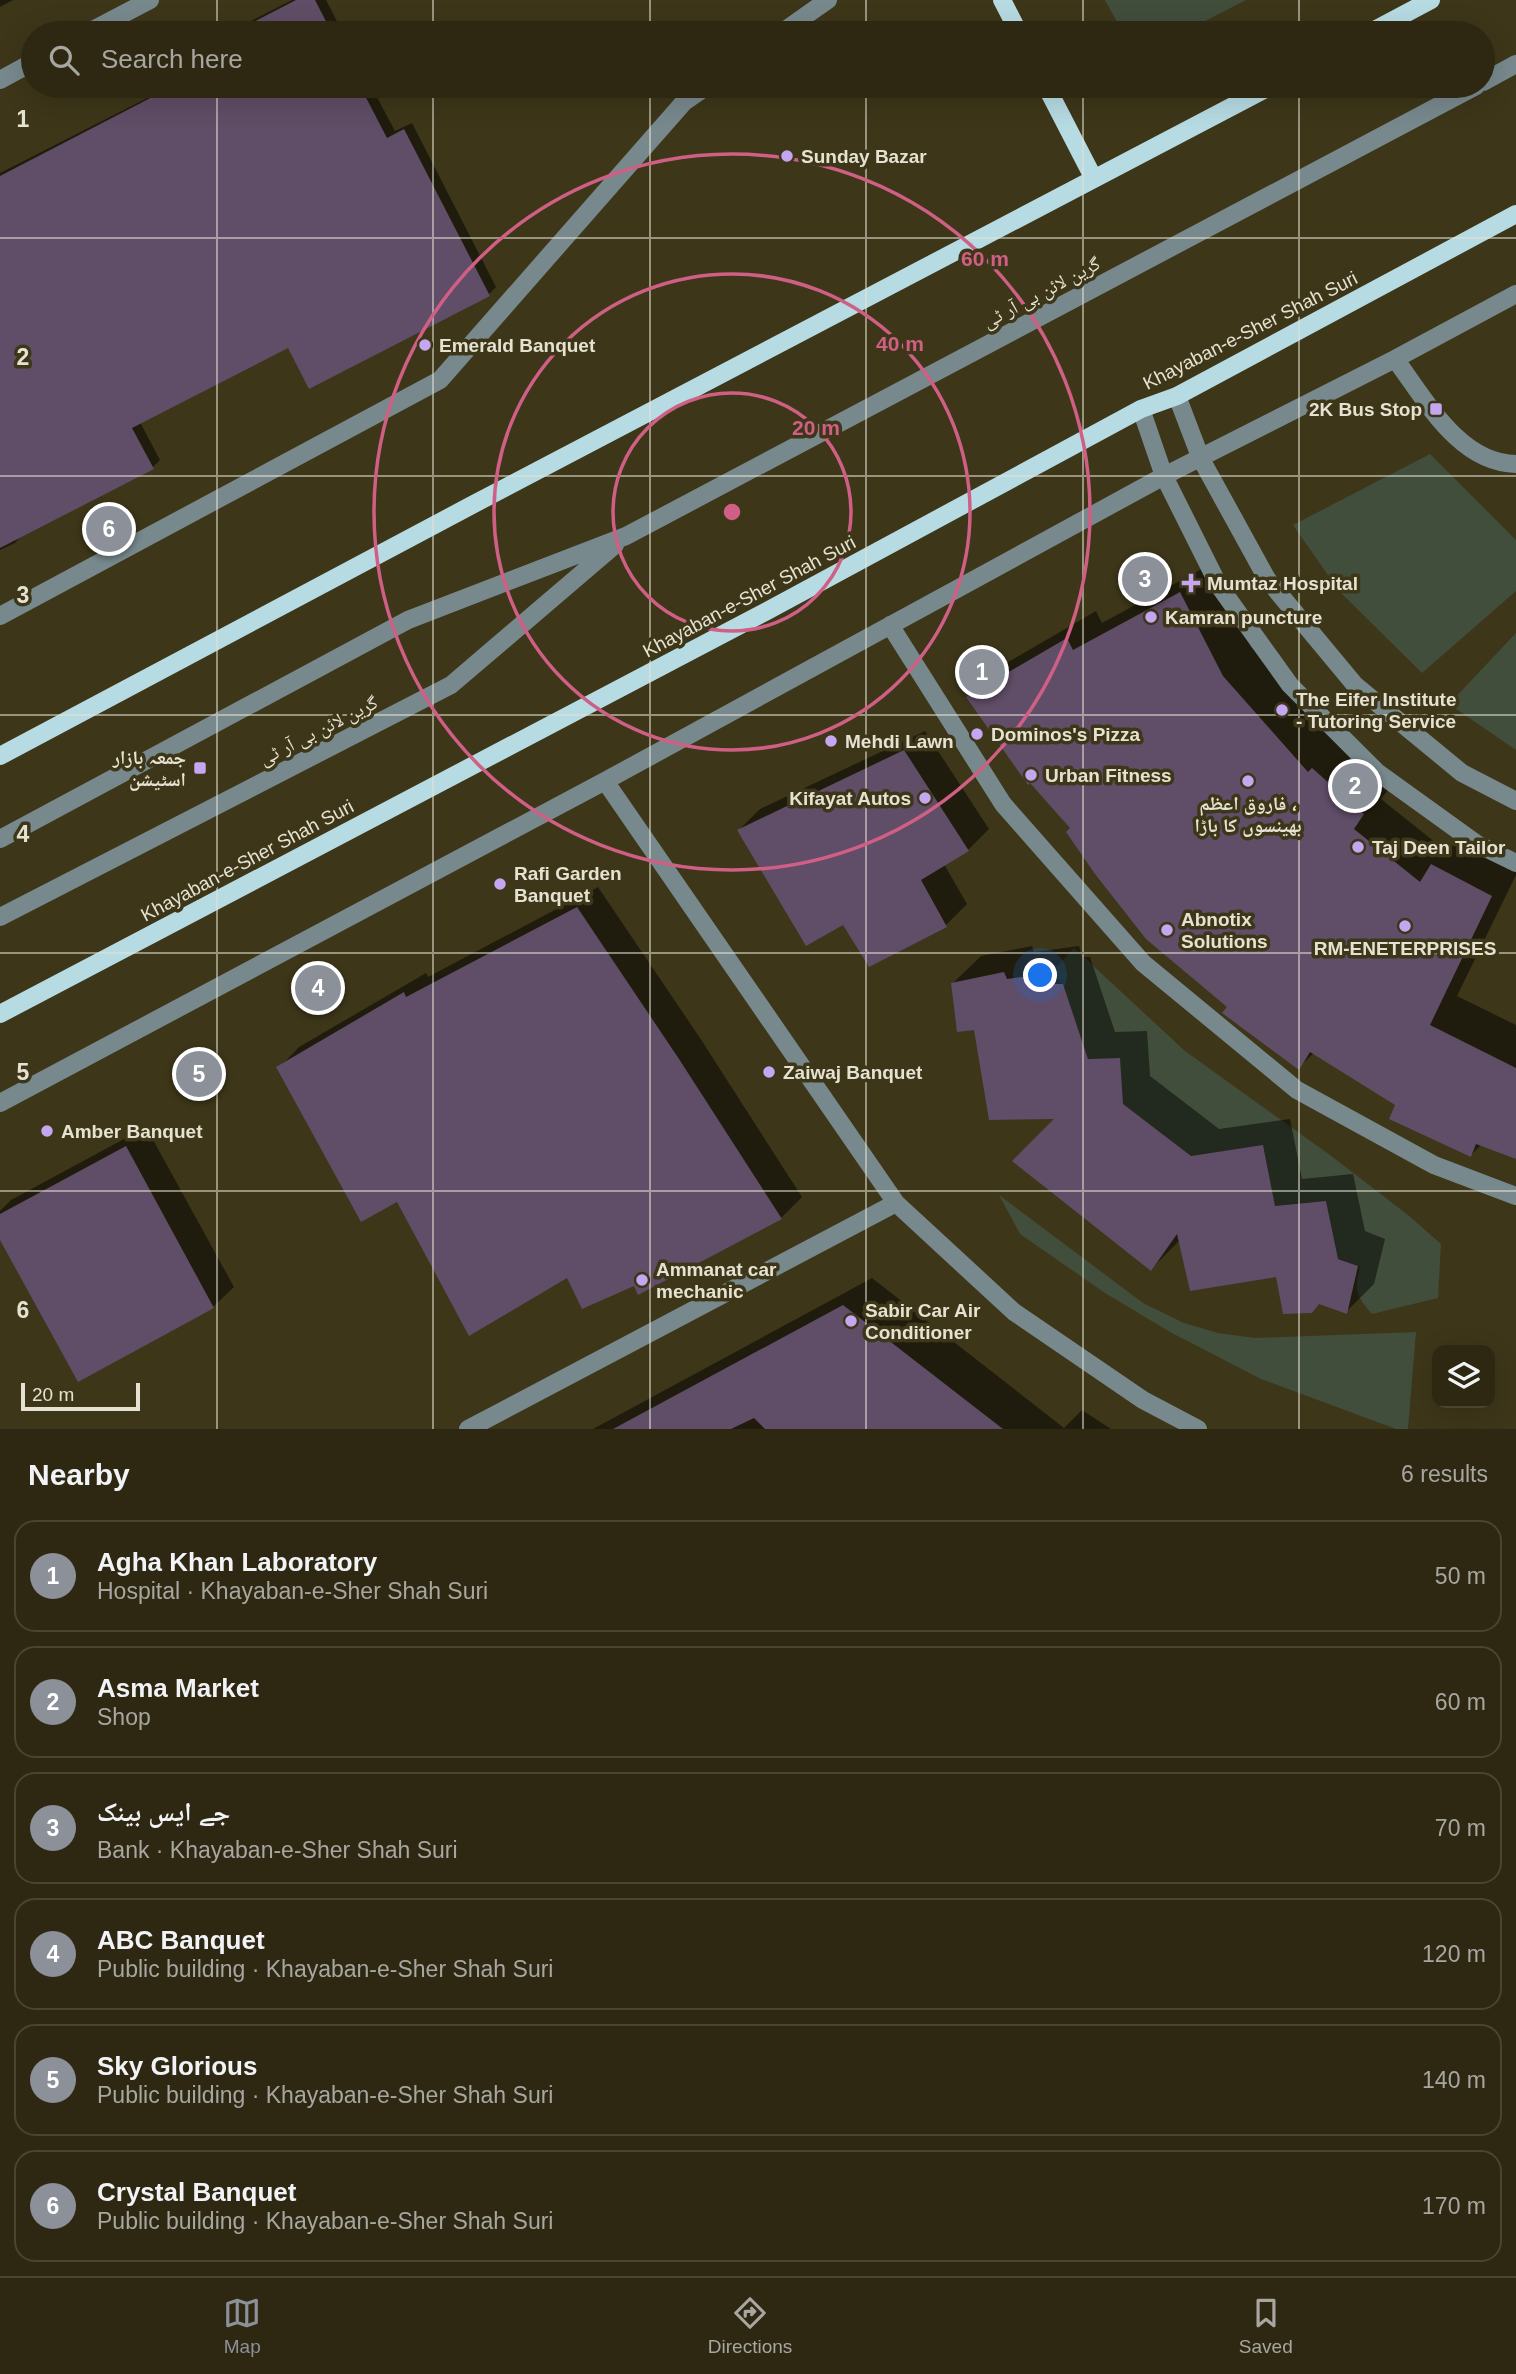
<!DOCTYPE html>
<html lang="en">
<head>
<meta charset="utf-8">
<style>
  :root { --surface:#2e2813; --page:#3a3421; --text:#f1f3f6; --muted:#a7a6a0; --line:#494433; --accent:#8c9099 }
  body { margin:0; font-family:Arial,"Noto Naskh Arabic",sans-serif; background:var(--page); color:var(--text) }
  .controls { position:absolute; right:21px; bottom:21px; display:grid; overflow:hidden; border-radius:14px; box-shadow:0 7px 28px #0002 }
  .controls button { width:63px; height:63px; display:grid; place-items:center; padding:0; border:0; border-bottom:2px solid var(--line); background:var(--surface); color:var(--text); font:35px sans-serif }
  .scale { position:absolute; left:21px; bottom:18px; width:119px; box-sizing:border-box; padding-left:7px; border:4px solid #e6e2d1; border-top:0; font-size:19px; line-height:24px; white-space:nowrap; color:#e6e2d1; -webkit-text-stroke:5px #3d3619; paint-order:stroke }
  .you { position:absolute; left:1041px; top:976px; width:24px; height:24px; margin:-18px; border:5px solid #fff; border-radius:50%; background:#1a73e8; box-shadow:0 0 0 10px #1a73e833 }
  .badge { display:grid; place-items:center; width:46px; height:46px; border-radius:50%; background:var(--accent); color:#fff; font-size:23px; font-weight:700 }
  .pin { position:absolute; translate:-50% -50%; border:4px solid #fff; box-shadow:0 2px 7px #0006 }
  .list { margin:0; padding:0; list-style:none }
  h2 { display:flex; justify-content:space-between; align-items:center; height:91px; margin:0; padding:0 28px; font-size:30px }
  h2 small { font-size:23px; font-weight:400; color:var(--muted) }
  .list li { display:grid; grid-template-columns:46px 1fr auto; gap:21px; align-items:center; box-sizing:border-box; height:112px; margin:0 14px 14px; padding:0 14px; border:2px solid var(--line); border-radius:21px }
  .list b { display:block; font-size:26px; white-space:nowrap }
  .list p { margin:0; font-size:23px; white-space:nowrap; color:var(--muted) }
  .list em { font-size:23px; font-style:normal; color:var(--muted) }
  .icon { flex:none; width:38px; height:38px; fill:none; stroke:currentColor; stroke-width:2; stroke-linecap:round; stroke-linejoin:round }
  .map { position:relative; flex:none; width:1516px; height:1429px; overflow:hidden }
  .search { position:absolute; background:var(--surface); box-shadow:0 7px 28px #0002; left:21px; right:21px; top:21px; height:77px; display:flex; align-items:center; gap:18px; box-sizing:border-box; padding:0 24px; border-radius:38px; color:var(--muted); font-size:26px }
  .sheet { height:847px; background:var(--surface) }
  nav { display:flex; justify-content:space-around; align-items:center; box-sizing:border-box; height:98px; border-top:2px solid var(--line); background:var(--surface); font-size:19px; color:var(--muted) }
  nav a { display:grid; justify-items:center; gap:4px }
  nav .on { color:var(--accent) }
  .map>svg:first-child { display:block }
  .green { fill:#414e3b }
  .shadow { fill:#0007 }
  .building { fill:#604d67 }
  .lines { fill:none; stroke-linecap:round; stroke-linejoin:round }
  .minor { stroke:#78898d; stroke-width:18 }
  .major { stroke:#b7dbe3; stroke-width:18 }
  .grid { fill:none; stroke:#e6e2d1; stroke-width:2; stroke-opacity:0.55 }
  .ring { fill:none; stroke:#cf5f84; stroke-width:3.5 }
  .poi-dot { fill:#c5a7f1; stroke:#3d3619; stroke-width:2.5 }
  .labels { text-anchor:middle; stroke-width:7; stroke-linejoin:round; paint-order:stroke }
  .poi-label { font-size:19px; font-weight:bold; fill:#e6e2d1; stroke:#3d3619; text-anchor:start }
  .street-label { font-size:19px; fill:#e6e2d1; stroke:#3d3619 }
  .grid-label { font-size:23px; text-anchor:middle; font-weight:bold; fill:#e6e2d1; stroke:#3d3619; stroke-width:7; stroke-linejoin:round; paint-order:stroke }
  .centre { fill:#cf5f84; stroke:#3d3619; stroke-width:3.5 }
  .ring-label { font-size:21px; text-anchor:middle; font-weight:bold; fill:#cf5f84; stroke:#3d3619; stroke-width:7; stroke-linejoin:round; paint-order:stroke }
</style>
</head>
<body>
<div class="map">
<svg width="1516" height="1429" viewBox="0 0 1516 1429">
  <rect width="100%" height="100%" fill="#3d3619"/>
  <path class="green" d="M 1105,0 L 1246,0 L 1182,33 L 1123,33 Z
    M 1430,454 L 1516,540 L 1516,591 L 1422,673 L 1339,591 L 1293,525 Z
    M 1516,633 L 1516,750 L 1449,704 Z
    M 1074,948 L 1185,1051 L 1330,1155 L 1408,1215 L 1441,1244 L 1438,1298 L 1372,1314 C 1356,1295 1354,1291 1360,1267 L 1337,1258 L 1326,1201 L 1275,1206 L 1263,1146 L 1181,1157 L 1178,1146 L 1121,1103 L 1120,1058 L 1088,1059 L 1063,984 L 1051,973 Z
    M 999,1195 L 1143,1303 L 1184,1323 L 1218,1333 L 1255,1338 L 1416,1332 L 1408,1429 L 1396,1429 L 1261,1379 L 1170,1332 L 1105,1293 L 1020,1234 Z"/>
  <path class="shadow" d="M 0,0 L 13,0 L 0,7 Z
    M 292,0 L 326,0 L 343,33 L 228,33 Z
    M 158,86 L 371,86 L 395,131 L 412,123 L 496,287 L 489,294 L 288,346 L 140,422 L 160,460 L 152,468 L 22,535 L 15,543 L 0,550 L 0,173 L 161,91 Z
    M 1209,565 L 1251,647 L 1338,745 L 1392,785 L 1381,799 L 1446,851 L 1461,837 L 1516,866 L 1516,875 L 1457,996 L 1516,1025 L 1516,1157 L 1482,1144 L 1471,1155 L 1398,1105 L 1314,1053 L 1299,1067 L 1229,1006 L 1072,828 L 968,697 L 996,669 L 1096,611 L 1102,623 Z
    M 925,731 L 989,829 L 968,850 L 944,864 L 967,904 L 946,925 L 869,964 L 844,923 L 739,830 L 760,809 Z
    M 598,887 L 700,1038 L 802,1197 L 781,1218 L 635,1284 L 568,1276 L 398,1200 L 279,1068 L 299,1047 L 426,973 L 428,977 Z
    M 1032,946 L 1034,952 L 1079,946 L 1082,957 L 1090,957 L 1115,1032 L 1147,1031 L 1150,1076 L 1219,1129 L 1290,1119 L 1302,1179 L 1353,1174 L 1365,1231 L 1385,1239 L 1374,1284 L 1346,1312 L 1320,1303 L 1278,1275 L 1180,1240 L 1151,1269 L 1058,1117 L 976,1028 L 953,983 L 981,956 Z
    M 146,1127 L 234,1287 L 213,1307 L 79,1380 L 0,1237 L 0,1211 L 11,1200 Z
    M 872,1278 L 1064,1428 L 1082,1410 L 1111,1429 L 593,1429 Z"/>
  <path class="building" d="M 296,0 L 315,0 L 332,33 L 232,33 Z
    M 156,86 L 360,86 L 387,138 L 404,129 L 490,296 L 309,389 L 288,348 L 132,428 L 154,469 L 0,548 L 0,176 L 160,93 Z
    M 1180,592 L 1223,676 L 1308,772 L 1312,768 L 1364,814 L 1354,829 L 1420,882 L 1431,864 L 1492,896 L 1430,1025 L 1516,1068 L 1516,1159 L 1476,1144 L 1471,1157 L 1389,1119 L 1395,1105 L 1310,1052 L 1299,1070 L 1222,1013 L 1227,1007 L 1146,939 L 1095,874 L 1066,832 L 1070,828 L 1030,783 L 1028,785 L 966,697 L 1067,638 L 1073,650 Z
    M 904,750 L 969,851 L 921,880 L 947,927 L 869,967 L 843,925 L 806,946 L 737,830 Z
    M 577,907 L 679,1059 L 782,1219 L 638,1295 L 634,1286 L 582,1309 L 567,1278 L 469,1336 L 397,1202 L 361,1222 L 276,1067 L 404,992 L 406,997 Z
    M 1004,972 L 1007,979 L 1051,973 L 1054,984 L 1063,984 L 1088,1059 L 1120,1058 L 1123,1104 L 1191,1156 L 1263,1145 L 1275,1206 L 1326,1201 L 1338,1259 L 1358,1266 L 1347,1314 L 1319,1304 L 1312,1313 L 1283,1314 L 1276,1277 L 1190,1291 L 1177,1234 L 1151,1271 L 1012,1161 L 1054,1119 L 989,1120 L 974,1030 L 957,1032 L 951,983 Z
    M 126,1146 L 214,1308 L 78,1382 L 0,1240 L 0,1214 Z
    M 843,1305 L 1003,1429 L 765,1429 L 754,1418 L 731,1429 L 613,1429 Z"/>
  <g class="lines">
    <path class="minor" d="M 87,33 L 150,0
      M 781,33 L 828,0
      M 0,80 L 33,62
      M 1483,82 L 1516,64
      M 1395,359 C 1426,400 1459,463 1516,464
      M 1177,396 L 1201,459 L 1267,579 L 1355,685 L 1462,773 L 1516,801
      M 1141,409 L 1164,476 L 1219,586 L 1290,685 L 1377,772 L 1477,844 L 1516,863
      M 0,616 L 440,380 L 684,102 L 707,86
      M 890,625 L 1003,804 L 1143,963 L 1297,1090 L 1434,1165 L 1516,1196
      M 605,781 L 896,1203 L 1014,1312 L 1143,1400 L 1198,1429
      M 0,839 L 408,620 L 626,536 L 1476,86
      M 0,917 L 451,685 L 615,545
      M 0,1103 L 605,781 L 1164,476 L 1395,359 L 1516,294
      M 468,1429 L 896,1203"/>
    <path class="major" d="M 1002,0 L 1019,33
      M 1369,33 L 1431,0
      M 1046,86 L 1094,179
      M 0,756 L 472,505 L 1271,86
      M 0,1014 L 767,611 L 1141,409 L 1177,396 L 1516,214"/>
  </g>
  <path class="grid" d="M 217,0 L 217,33M 433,0 L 433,33M 650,0 L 650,33M 866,0 L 866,33M 1083,0 L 1083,33M 1299,0 L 1299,33M 217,86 L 217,1429M 433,86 L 433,1429M 650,86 L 650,1429M 866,86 L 866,1429M 1083,86 L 1083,1429M 1299,86 L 1299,1429M 0,238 L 1516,238M 0,476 L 1516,476M 0,715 L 1516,715M 0,953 L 1516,953M 0,1191 L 1516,1191"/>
  <g class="ring">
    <circle cx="732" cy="512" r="119"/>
    <circle cx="732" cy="512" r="238"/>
    <circle cx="732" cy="512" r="358"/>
  </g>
  <g class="poi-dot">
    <circle cx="787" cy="156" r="7"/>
    <circle cx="425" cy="345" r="7"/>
    <rect x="1429" y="402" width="14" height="14" rx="3.5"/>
    <path d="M1187.5 572.5h7v7h7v7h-7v7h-7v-7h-7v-7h7z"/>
    <circle cx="1151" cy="617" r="7"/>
    <circle cx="1282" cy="710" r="7"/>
    <circle cx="977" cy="734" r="7"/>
    <circle cx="831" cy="741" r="7"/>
    <rect x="193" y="761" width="14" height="14" rx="3.5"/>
    <circle cx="1031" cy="775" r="7"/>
    <circle cx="1248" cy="781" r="7"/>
    <circle cx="925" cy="798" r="7"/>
    <circle cx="1358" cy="847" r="7"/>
    <circle cx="500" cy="884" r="7"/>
    <circle cx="1405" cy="926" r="7"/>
    <circle cx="1167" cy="930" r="7"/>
    <circle cx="769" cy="1072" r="7"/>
    <circle cx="47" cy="1131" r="7"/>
    <circle cx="642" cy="1280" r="7"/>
    <circle cx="851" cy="1321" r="7"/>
  </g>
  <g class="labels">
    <g class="poi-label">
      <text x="801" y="163">Sunday Bazar</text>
      <text x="439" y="352">Emerald Banquet</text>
      <text x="1422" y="416" text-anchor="end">2K Bus Stop</text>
      <text x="1207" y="590">Mumtaz Hospital</text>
      <text x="1165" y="624">Kamran puncture</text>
      <text x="1296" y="706">The Eifer Institute<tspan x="1296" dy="22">- Tutoring Service</tspan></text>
      <text x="991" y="741">Dominos's Pizza</text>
      <text x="845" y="748">Mehdi Lawn</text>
      <text x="186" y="764" text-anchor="end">جمعہ بازار<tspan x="186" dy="22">اسٹیشن</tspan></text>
      <text x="1045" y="782">Urban Fitness</text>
      <text x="911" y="805" text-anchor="end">Kifayat Autos</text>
      <text x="1248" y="810" text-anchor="middle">فاروق اعظم ،<tspan x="1248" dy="22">بھینسوں کا باڑا</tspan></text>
      <text x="1372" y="854">Taj Deen Tailor</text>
      <text x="514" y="880">Rafi Garden<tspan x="514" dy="22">Banquet</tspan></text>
      <text x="1181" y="926">Abnotix<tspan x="1181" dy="22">Solutions</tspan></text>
      <text x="1405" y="955" text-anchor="middle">RM-ENETERPRISES</text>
      <text x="783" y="1079">Zaiwaj Banquet</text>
      <text x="61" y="1138">Amber Banquet</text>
      <text x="656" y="1276">Ammanat car<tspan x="656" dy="22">mechanic</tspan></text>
      <text x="865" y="1317">Sabir Car Air<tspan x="865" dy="22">Conditioner</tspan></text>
    </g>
    <g class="street-label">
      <text transform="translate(1041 292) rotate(-28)" y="7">گرین لائن بی آر ٹی</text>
      <text transform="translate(1250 330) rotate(-27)" y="7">Khayaban-e-Sher Shah Suri</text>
      <text transform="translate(749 596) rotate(-28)" y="7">Khayaban-e-Sher Shah Suri</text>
      <text transform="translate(318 730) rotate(-27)" y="7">گرین لائن بی آر ٹی</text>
      <text transform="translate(247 860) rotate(-28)" y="7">Khayaban-e-Sher Shah Suri</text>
    </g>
  </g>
  <g class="grid-label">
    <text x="23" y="127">1</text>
    <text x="23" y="365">2</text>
    <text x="23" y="603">3</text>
    <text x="23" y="842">4</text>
    <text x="23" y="1080">5</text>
    <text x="23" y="1318">6</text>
  </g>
  <circle cx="732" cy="512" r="10" class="centre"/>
  <g class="ring-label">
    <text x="985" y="266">60 m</text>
    <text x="900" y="351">40 m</text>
    <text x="816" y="435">20 m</text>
  </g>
</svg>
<div class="controls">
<button><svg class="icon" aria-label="layers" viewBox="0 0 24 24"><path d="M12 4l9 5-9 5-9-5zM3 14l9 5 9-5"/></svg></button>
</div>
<div class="scale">20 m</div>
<div class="you"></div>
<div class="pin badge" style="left:982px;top:672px">1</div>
<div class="pin badge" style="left:1355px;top:786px">2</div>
<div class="pin badge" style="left:1145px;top:579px">3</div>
<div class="pin badge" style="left:318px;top:988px">4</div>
<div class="pin badge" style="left:199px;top:1074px">5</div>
<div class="pin badge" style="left:109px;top:529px">6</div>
<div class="search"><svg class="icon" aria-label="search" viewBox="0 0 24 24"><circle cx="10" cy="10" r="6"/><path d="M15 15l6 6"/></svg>Search here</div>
</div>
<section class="sheet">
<h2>Nearby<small>6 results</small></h2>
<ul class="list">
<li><span class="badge">1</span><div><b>Agha Khan Laboratory</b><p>Hospital · Khayaban-e-Sher Shah Suri</p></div><em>50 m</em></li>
<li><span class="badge">2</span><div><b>Asma Market</b><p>Shop</p></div><em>60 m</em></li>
<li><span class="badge">3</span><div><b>جے ایس بینک</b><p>Bank · Khayaban-e-Sher Shah Suri</p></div><em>70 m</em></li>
<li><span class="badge">4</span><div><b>ABC Banquet</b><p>Public building · Khayaban-e-Sher Shah Suri</p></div><em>120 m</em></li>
<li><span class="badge">5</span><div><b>Sky Glorious</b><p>Public building · Khayaban-e-Sher Shah Suri</p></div><em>140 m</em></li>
<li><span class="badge">6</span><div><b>Crystal Banquet</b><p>Public building · Khayaban-e-Sher Shah Suri</p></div><em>170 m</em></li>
</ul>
</section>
<nav>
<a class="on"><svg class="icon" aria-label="map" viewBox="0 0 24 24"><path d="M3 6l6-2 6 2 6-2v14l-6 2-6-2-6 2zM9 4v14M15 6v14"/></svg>Map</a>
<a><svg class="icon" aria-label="directions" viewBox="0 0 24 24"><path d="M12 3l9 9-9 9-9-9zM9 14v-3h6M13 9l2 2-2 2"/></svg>Directions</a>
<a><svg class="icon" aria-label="saved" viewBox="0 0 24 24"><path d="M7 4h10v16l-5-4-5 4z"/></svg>Saved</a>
</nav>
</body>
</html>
